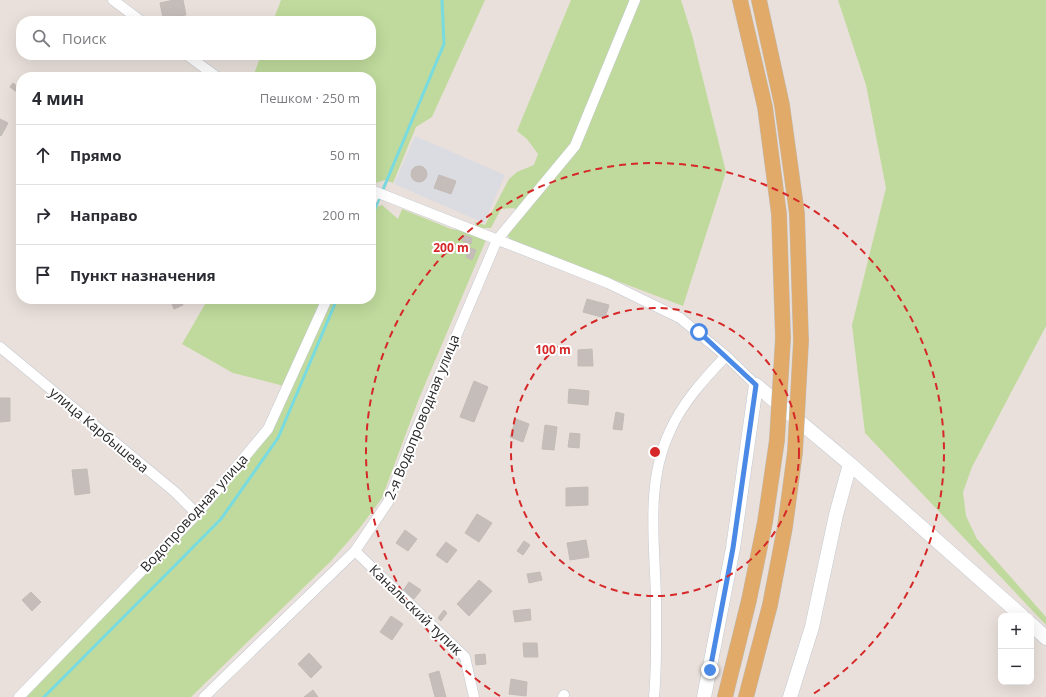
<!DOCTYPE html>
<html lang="ru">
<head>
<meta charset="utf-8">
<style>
  :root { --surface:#fff; --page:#f7f7f7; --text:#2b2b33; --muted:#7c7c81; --line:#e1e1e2 }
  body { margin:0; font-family:"Open Sans",sans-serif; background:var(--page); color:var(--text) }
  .controls { position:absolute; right:12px; bottom:12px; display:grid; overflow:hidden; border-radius:8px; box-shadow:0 4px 16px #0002 }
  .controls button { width:36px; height:36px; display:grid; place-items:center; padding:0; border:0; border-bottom:1px solid var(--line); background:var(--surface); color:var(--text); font:20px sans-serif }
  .stop { position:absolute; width:12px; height:12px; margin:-9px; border:3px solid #4b89e6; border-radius:50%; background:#fff }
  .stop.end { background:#4b89e6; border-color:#fff; box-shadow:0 1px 4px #0008 }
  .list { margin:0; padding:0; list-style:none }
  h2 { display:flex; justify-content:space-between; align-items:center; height:52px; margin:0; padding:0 16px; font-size:17px }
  h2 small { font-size:13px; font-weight:400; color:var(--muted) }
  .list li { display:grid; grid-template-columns:26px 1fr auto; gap:12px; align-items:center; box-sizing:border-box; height:60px; padding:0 16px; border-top:1px solid var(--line) }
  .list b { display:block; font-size:15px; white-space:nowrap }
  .list em { font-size:13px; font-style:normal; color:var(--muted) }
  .icon { flex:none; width:22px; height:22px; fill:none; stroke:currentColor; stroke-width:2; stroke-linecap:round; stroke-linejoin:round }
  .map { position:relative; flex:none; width:1046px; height:697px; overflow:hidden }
  .search { position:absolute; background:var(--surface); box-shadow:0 4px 16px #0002; left:16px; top:16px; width:360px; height:44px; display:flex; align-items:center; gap:10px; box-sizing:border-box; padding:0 14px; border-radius:16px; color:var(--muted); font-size:15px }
  .panel { position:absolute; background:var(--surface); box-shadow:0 4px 16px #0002; left:16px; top:72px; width:360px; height:232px; border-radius:16px }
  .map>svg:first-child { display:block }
  .industrial { fill:#dbdbe2 }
  .green { fill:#bfda9c }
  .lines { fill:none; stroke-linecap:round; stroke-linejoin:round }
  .stream { stroke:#78dbe0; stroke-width:3 }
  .building { fill:#c4bdba; stroke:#c3bbb5 }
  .street-casing { stroke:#c3c8d0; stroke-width:11 }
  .secondary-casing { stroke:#c3c8d0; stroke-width:15 }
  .primary-casing { stroke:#bebebe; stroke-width:16 }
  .street { stroke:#fff; stroke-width:10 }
  .secondary { stroke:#fff; stroke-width:14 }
  .primary { stroke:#e1aa68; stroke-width:15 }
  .primary-bridge-casing { stroke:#bebebe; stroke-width:16; stroke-linecap:butt }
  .primary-bridge { stroke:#e1aa68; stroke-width:15 }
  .route { stroke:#4b89e6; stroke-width:5 }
  .ring { fill:none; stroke:#d62828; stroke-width:2; stroke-dasharray:7 5 }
  .labels { text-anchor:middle; stroke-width:4; stroke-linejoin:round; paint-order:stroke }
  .street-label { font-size:14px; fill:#282828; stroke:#fff }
  .centre { fill:#d62828; stroke:#fff; stroke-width:2 }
  .ring-label { font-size:12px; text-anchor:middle; font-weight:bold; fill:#d62828; stroke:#fff; stroke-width:4; stroke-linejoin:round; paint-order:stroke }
</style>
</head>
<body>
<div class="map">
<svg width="1046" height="697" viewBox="0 0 1046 697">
  <rect width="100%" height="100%" fill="#e9e0db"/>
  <path class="industrial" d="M 415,136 L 505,175 L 484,223 L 394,184 Z"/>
  <path class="green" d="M 281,0 L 485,0 L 432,117 L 416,127 L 393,183 L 385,180 L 375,183 L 371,191 L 371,77 L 253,77 L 261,55 L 371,55 L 371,21 L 273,21 Z
    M 571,0 L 681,0 L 692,35 L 726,172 L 683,306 L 512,241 L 506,234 L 523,213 L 513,208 L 501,209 L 491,228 L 476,228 L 475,222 L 485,225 L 509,179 L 517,172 L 534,165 L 538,154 L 527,139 L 517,131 Z
    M 838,0 L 1046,0 L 1046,326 L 972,467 L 963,492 L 966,516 L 977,539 L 1046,617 L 1046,625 L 865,433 L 852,325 L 886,188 L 866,85 Z
    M 382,205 L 398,219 L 402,209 L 451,229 L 465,231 L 486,240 L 418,401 L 382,498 L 359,529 L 331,561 L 191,697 L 26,697 L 200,516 L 271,432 L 332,299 L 371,299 L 371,211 L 372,209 Z
    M 208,299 L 324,299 L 284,386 L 233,373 L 182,344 Z"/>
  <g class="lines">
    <path class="stream" d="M 371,218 L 444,44 L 442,0
      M 44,697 L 221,519 L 278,438 L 337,299"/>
  </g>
  <path class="building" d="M 174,0 L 183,0 L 186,15 L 163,18 L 160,3 Z
    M 13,83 L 21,89 L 18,93 L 10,87 Z
    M 0,119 L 8,123 L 1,136 L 0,135 Z
    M411 174a8 8 0 1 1 16 0a8 8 0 1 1-16 0Z
    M 439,175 L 456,181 L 451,194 L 434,188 Z
    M 464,235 L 472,238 L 471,244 L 462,241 Z
    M 470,248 L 476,250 L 472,260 L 466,257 Z
    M 170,299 L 181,299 L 183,305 L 174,309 Z
    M 587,299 L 609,305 L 605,318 L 583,312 Z
    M 592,349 L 593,366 L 578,366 L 578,350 Z
    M 474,381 L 488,387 L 474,422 L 460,417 Z
    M 569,389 L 589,391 L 588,405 L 568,403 Z
    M 0,398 L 10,398 L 10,421 L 0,422 Z
    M 616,412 L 624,414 L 622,430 L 613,429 Z
    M 516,419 L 529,424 L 523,442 L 510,437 Z
    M 545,425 L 557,427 L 554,450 L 542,449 Z
    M 570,433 L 580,434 L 579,448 L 568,447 Z
    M 87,469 L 90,493 L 75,495 L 72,470 Z
    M 588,487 L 588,505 L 566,506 L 566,488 Z
    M 477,514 L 492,523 L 479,542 L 465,533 Z
    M 405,530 L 417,539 L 408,551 L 396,543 Z
    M 586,540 L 589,557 L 570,560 L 567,543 Z
    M 524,541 L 530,545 L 523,555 L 517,551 Z
    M 446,542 L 457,550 L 447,563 L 436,555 Z
    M 540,572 L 542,580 L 529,583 L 527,574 Z
    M 479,580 L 492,591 L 469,616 L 457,604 Z
    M 409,582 L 421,590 L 414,599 L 403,591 Z
    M 31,592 L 41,602 L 32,611 L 22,600 Z
    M 530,609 L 531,620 L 515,622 L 513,611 Z
    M 444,610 L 447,613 L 441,621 L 438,618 Z
    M 391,616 L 403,624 L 392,640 L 380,632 Z
    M 523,643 L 537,643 L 538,657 L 524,657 Z
    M 309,653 L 322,667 L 311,678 L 298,664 Z
    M 485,654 L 486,664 L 476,665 L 475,655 Z
    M 439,671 L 446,697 L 435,697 L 429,674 Z
    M 511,679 L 527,682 L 526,696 L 509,694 Z
    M 313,690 L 318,697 L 304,697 Z"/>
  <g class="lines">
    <g class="street-casing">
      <path id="street" d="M 113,0 L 141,21
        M 187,55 L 217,77
        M 371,190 L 608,283 L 680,318 L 726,356 L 756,385
        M 371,202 L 375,193
        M 0,347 L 175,492 L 197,514
        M 355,551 L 465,657 L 474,697
        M 19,697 L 197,514 L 268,429 L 327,299
        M 204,697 L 355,551 L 388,502 L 414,435 L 497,240 L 575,146 L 635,0
        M 563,697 L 564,695
        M 654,697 C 657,665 656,632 656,600 C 655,545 645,483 670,431 C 682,403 705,378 726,356"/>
    </g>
    <g class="secondary-casing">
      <path id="secondary" d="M 756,385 L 850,464 L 1022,616
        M 1031,624 L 1046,638
        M 704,697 L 733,548 L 756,385
        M 790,697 L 812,627 L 836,515 L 850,464"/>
    </g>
    <g class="primary-casing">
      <path id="primary" d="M 740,0 L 765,107 L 779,214 L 783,338
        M 759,0 L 782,105 L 797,214 L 801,341
        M 725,697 L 749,600 L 765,522 L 777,440
        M 746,697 L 770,605 L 785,527 L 795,452"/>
    </g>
    <use href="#street" class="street"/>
    <use href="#secondary" class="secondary"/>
    <use href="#primary" class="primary"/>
    <g class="primary-bridge-casing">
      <path id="primary-bridge" d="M 777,440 L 783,338
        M 795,452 L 801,341"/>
    </g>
    <use href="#primary-bridge" class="primary-bridge"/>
  </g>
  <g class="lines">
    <path class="route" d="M 699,332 L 756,385 L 733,548 L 710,670"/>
  </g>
  <g class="ring">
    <circle cx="655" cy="452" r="144"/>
    <path d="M500 696A289 289 0 1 1 810 696"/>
  </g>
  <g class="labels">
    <g class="street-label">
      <text transform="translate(422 417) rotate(-68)" y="5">2-я Водопроводная улица</text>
      <text transform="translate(99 430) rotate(40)" y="5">улица Карбышева</text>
      <text transform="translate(194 513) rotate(-48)" y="5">Водопроводная улица</text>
      <text transform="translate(416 610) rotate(44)" y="5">Канальский тупик</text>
    </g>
  </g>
  <circle cx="655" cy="452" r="6" class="centre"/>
  <g class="ring-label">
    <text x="451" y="252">200 m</text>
    <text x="553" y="354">100 m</text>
  </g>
</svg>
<div class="controls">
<button>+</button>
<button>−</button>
</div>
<div class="stop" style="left:699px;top:332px"></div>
<div class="stop end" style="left:710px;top:670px"></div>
<div class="search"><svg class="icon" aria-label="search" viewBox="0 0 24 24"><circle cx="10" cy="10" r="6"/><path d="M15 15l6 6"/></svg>Поиск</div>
<section class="panel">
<h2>4 мин<small>Пешком · 250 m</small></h2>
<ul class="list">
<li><svg class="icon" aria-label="ahead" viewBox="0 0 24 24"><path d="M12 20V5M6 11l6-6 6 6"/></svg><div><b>Прямо</b></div><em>50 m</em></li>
<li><svg class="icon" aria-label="right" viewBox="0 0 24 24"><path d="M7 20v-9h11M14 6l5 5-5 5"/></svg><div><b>Направо</b></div><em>200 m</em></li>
<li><svg class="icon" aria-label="arrive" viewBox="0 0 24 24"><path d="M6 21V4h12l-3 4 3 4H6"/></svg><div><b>Пункт назначения</b></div></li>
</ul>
</section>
</div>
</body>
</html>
